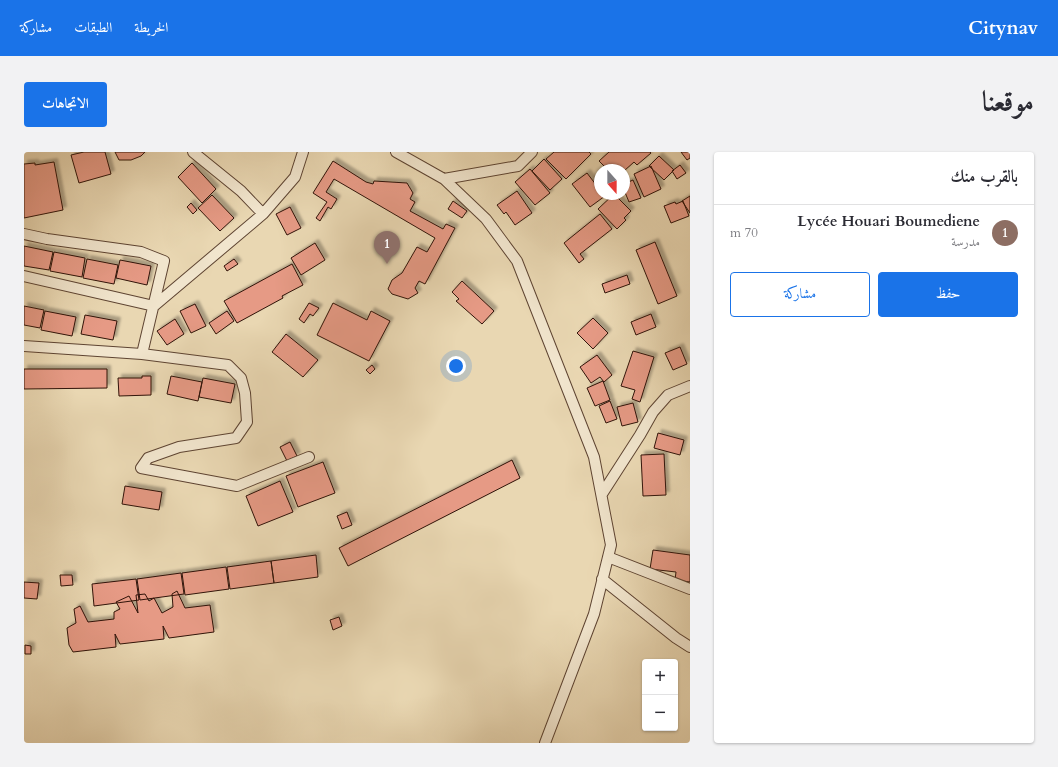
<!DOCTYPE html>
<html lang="ar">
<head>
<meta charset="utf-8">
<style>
  :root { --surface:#fff; --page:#f2f2f3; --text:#2b2b33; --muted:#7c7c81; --line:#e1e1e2; --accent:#1a73e8 }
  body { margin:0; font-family:Cardo,Amiri,serif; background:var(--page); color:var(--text); direction:rtl }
  .controls { position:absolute; right:12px; bottom:12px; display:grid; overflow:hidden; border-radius:4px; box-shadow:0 1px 3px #0004 }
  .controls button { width:36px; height:36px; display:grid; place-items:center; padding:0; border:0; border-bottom:1px solid var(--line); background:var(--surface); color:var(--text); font:20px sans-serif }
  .compass { position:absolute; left:570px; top:12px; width:36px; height:36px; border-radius:50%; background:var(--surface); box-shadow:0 1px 3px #0004; rotate:159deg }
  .you { position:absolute; left:432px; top:214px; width:14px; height:14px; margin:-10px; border:3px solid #fff; border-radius:50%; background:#1a73e8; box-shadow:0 0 0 6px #1a73e833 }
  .badge { display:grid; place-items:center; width:26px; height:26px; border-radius:50%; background:var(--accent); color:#fff; font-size:13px; font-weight:700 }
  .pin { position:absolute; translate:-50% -33px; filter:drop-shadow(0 1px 2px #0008) }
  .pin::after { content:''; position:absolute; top:21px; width:14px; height:12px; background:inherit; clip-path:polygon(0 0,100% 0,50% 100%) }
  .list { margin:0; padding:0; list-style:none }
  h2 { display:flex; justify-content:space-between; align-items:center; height:52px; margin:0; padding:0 16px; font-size:17px }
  h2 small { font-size:13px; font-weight:400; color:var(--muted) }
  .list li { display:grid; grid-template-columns:26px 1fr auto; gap:12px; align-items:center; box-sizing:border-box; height:56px; padding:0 16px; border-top:1px solid var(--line) }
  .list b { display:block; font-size:15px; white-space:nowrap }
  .list p { margin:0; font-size:13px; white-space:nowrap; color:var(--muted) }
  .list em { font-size:13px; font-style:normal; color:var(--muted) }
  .actions { display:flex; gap:8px; padding:12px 16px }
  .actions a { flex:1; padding:9px 0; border:1px solid var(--accent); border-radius:4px; text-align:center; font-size:14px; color:var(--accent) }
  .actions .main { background:var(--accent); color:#fff }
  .map { position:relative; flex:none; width:666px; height:591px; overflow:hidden; direction:ltr; border-radius:4px }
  header { display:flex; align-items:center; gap:24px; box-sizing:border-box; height:56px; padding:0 20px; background:var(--accent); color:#fff }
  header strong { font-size:19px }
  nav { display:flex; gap:22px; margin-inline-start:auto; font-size:14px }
  .intro { display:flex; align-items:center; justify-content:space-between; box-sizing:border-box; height:96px; padding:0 24px }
  h1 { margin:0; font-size:28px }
  .button { padding:10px 18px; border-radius:4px; background:var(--accent); color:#fff; font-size:14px; font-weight:700 }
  main { display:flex; gap:24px; padding:0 24px }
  aside { flex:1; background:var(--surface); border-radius:4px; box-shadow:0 1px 3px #0004 }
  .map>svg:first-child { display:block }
  .building { fill:#e69a85; stroke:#301308; filter:url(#shadow) }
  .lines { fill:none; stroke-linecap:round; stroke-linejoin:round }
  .minor-casing { stroke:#5e4432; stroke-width:12 }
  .minor { stroke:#f1e5cd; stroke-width:10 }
</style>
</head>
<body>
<header>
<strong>Citynav</strong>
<nav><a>الخريطة</a><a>الطبقات</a><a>مشاركة</a></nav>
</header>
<div class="intro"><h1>موقعنا</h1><a class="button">الاتجاهات</a></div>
<main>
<aside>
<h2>بالقرب منك<small></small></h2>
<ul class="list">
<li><span class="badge" style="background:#8d6e63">1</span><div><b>Lycée Houari Boumediene</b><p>مدرسة</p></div><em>70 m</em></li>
</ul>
<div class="actions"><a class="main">حفظ</a><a>مشاركة</a></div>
</aside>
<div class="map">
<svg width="666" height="591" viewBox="0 0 666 591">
  <defs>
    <filter id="shadow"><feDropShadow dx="3.5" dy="-3.5" stdDeviation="1" flood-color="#0004"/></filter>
  </defs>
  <rect width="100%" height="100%" fill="#e9d7b2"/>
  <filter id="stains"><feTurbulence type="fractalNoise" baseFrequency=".005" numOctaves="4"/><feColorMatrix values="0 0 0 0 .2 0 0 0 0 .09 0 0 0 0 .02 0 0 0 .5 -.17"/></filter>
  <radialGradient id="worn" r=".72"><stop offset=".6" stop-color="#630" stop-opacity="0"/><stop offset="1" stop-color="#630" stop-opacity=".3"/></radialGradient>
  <path class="building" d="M 60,0 L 81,0 L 87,22 L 55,31 L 47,3 Z
    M 91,0 L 121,0 L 117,4 L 107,8 L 95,8 Z
    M 530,0 L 565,0 L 567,2 L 542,27 L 522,7 Z
    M 585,0 L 626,0 L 627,1 L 613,13 L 610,10 L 600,19 L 600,18 L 584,18 L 575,9 Z
    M 657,0 L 666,0 L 666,6 L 663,8 Z
    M 635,4 L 650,18 L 640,28 L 625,14 Z
    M 520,7 L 538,27 L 526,38 L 508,19 Z
    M 309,9 L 342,30 L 349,32 L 350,29 L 383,31 L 389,41 L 386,47 L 391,50 L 386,59 L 419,77 L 422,72 L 431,76 L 401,132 L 395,129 L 391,136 L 394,141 L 384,147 L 368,142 L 364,137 L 368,128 L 378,121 L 393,95 L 403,100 L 411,86 L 310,27 L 302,40 L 313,47 L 307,57 L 304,55 L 296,69 L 292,66 L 303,50 L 289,41 Z
    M 30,10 L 39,58 L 0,66 L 0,12 L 11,11 L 11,13 Z
    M 168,11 L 192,37 L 178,51 L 154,25 Z
    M 656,13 L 662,21 L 653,27 L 648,19 Z
    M 627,14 L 637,37 L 620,45 L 610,22 Z
    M 506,17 L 526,41 L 511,53 L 491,30 Z
    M 563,21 L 576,38 L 576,42 L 579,42 L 581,44 L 566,55 L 548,32 Z
    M 609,28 L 617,46 L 605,50 L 600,38 L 600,32 Z
    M 493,39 L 508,61 L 491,73 L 482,60 L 480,62 L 473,53 Z
    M 590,42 L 607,59 L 600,66 L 602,68 L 593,77 L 574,57 Z
    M 188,43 L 210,66 L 196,79 L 174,56 Z
    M 666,44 L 666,61 L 658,49 Z
    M 429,49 L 443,59 L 438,66 L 424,57 Z
    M 659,49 L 665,64 L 647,71 L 640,54 L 651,50 L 652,52 Z
    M 167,51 L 173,58 L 169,62 L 163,55 Z
    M 266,55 L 277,76 L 263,83 L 252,62 Z
    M 576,62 L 588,77 L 556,102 L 560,107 L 555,111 L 540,91 Z
    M 631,90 L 653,144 L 634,152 L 612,98 Z
    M 291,91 L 301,108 L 277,123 L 267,106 Z
    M 0,94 L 29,100 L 25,118 L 0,114 Z
    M 30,100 L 61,106 L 58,125 L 26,119 Z
    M 63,107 L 94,113 L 90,132 L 59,126 Z
    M 210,107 L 214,112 L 203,119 L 200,114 Z
    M 96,108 L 127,114 L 123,133 L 92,126 Z
    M 268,112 L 279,133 L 258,144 L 259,146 L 213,171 L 200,149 Z
    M 603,123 L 606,132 L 581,141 L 578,132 Z
    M 438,129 L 470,159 L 458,172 L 432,149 L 435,147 L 428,140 Z
    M 285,151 L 295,156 L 289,164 L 286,162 L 280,171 L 275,167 Z
    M 309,151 L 343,168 L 347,159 L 366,169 L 345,209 L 293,183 Z
    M 171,152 L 182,174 L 167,181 L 156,159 Z
    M 0,154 L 20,158 L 16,176 L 0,173 Z
    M 21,159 L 52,165 L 48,184 L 17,178 Z
    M 203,159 L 210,169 L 192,182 L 185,171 Z
    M 627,162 L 632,175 L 612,183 L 607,170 Z
    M 61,163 L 93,169 L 89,188 L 57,182 Z
    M 569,166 L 584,181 L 569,197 L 553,181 Z
    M 151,167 L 160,182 L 143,193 L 133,179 Z
    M 262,182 L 294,208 L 279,225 L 248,200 Z
    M 656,195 L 663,212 L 649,218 L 641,201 Z
    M 609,199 L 630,205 L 616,250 L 608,247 L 611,238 L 597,234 Z
    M 573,203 L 588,223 L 580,230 L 576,225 L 567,231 L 556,215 Z
    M 348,213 L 351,217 L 346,222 L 342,218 Z
    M 0,217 L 83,217 L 83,236 L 0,237 Z
    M 118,224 L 127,224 L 127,243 L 95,244 L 94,226 L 118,226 Z
    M 147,224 L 178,230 L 174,249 L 143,242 Z
    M 179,226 L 211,232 L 207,251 L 175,245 Z
    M 579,229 L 586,248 L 571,254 L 563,236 Z
    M 586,249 L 593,267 L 582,271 L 575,254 Z
    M 609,251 L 614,270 L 598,274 L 593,255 Z
    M 634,281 L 660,288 L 656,303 L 630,296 Z
    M 266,290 L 273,304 L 263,309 L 256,295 Z
    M 640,302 L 642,343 L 619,344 L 617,303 Z
    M 488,308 L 496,326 L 324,414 L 315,396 Z
    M 299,310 L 311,341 L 274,355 L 262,324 Z
    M 256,329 L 269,360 L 234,374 L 222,344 Z
    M 101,334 L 138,340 L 135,358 L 98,352 Z
    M 323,360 L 328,373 L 318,377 L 313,364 Z
    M 629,398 L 666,403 L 666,430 L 651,428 L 652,420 L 626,417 Z
    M 292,403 L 294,425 L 250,431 L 247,409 Z
    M 247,409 L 250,431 L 206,437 L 203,415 Z
    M 202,415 L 205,437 L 161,443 L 158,421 Z
    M 157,421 L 160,442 L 116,448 L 113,427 Z
    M 36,423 L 48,423 L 49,433 L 37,434 Z
    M 112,427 L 115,448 L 70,454 L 68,432 Z
    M 0,430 L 15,431 L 13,447 L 0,446 Z
    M 153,439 L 161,456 L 186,453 L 190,480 L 145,486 L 139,474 L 140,487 L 96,492 L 91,482 L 92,495 L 49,500 L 45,493 L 43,476 L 52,471 L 50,457 L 56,454 L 64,470 L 90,467 L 90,460 L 96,457 L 92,450 L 105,444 L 114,461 L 112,443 L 121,442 L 125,449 L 130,446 L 138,461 L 149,455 L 148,442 Z
    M 315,465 L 318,474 L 309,478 L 306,468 Z
    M 1,493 L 7,494 L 7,502 L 1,502 Z"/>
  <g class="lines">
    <g class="minor-casing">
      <path id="minor" d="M 169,0 L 217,39 L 239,62
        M 372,0 L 420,27 L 462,67 L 493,109 L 570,305 L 587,393 L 570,462 L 521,591
        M 420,27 L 494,14 L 508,0
        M 0,82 L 23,87 L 117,100 L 140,109 L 118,202
        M 0,124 L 130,154 L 239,62 L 271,25 L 279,0
        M 0,194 L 118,202 L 204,213 L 217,226 L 221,241 L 223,270 L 212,286 L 155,295 L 124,306 L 117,316 L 213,334 L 285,305
        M 578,342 L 616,283 L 629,260 L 644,243 L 666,234
        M 584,405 L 666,437
        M 578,427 L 652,486 L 666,495"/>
    </g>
    <use href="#minor" class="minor"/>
  </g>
  <rect width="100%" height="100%" filter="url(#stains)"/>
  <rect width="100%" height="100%" fill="url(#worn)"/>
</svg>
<div class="controls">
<button>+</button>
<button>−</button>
</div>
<svg class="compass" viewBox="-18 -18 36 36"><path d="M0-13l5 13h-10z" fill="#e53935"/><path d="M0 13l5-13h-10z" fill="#7c7c81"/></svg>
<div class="you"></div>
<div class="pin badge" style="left:363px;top:112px;background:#8d6e63">1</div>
</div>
</main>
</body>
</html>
